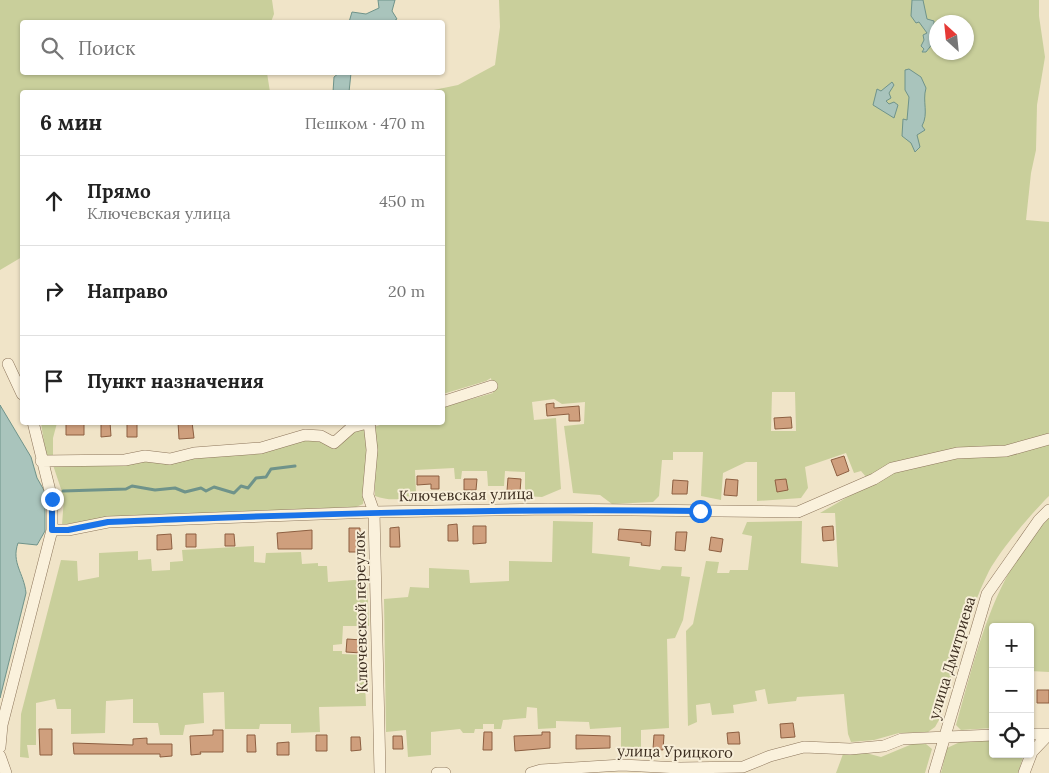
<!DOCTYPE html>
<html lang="ru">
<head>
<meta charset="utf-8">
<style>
  :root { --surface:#fff; --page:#f2f2f2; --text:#222; --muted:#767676; --line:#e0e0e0 }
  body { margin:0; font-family:Lora,serif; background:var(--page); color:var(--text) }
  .controls { position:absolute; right:15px; bottom:15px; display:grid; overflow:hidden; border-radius:5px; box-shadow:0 1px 4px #0004 }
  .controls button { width:45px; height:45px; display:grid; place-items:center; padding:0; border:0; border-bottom:1px solid var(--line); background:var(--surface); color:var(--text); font:25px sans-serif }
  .compass { position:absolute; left:929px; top:15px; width:45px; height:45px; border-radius:50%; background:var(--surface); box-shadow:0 1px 4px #0004; rotate:333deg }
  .stop { position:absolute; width:15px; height:15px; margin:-11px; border:4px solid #1a73e8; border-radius:50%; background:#fff }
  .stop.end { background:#1a73e8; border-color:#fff; box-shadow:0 1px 5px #0008 }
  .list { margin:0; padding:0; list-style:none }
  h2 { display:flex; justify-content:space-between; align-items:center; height:65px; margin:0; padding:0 20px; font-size:21px }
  h2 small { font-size:16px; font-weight:400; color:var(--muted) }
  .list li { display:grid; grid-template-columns:32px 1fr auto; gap:15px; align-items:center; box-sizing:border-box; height:90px; padding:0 20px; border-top:1px solid var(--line) }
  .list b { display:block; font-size:19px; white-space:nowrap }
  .list p { margin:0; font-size:16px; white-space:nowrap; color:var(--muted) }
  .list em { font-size:16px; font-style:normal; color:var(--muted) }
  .icon { flex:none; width:28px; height:28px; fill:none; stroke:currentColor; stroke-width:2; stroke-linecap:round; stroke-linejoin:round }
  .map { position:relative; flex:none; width:1049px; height:773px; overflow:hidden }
  .search { position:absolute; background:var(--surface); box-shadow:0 1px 4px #0004; left:20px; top:20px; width:425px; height:55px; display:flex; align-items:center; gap:12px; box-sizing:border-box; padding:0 18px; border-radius:5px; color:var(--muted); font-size:19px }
  .panel { position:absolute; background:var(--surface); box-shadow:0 1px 4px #0004; left:20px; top:90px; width:425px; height:335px; border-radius:5px }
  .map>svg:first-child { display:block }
  .green { fill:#c9cf9b; fill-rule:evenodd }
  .water { fill:#a9c4bc; stroke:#6f938a }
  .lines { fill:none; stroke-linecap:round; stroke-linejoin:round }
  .stream { stroke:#6f938a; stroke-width:3 }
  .building { fill:#cf9f7d; stroke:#8d5f41 }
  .minor-casing { stroke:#8d765c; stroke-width:12 }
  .minor { stroke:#faf1dc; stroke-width:11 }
  .route { stroke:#1a73e8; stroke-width:6 }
  .labels { text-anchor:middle; stroke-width:4; stroke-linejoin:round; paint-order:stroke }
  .street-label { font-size:15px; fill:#3d2e20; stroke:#f7eed8 }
</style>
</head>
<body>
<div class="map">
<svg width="1049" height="773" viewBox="0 0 1049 773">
  <rect width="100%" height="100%" fill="#f0e4c8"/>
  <path class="green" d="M 0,0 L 272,0 L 274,14 L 271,22 L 22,22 L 22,72 L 267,73 L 270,92 L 22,92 L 22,257 L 0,270 Z
    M 499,0 L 1039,0 L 1039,16 L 1045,57 L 1037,105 L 1036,150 L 1031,173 L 1026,220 L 1049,222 L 1049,496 C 1031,514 1001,549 989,571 C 966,617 954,671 939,720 L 935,727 L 928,732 L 899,733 L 874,740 L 851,742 L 848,734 L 844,694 L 797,697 L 796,701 L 768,704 L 765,689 L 755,691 L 757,701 L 733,705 L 734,713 L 712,715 L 710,703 L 696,705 L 697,722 L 688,726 L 686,631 L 693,624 L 706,561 L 719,562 L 717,573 L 729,573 L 730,570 L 748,570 L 752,536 L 742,534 L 747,522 L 802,521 L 801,563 L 838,567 L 835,513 L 820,513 L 858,491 L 873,485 L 861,471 L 854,473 L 846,453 L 805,467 L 808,488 L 801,498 L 757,501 L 757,462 L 746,462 L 723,473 L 721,500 L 701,496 L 703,452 L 673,452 L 673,460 L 662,460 L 659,496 L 653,502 L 612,504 L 600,495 L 573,493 L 564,426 L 584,424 L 585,402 L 562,404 L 554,399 L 532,402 L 534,420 L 556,418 L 561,489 L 542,497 L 525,496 L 525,472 L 505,471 L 504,486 L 488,486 L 487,471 L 462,471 L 461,479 L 455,479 L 454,468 L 415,470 L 416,492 C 404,501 390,501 375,496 L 374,427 L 386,423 L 442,422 L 443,407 L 493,393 L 491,378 L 486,381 L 443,394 L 443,393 L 442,92 L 424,92 L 458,85 L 495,65 L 500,27 ZM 936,22 L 966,22 L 966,52 L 936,52 ZM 772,392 L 795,392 L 796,431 L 771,431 Z
    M 41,423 L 57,423 L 53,438 L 53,455 L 46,455 Z
    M 366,429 C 368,454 367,479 363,504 L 356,507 L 108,517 L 62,525 L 64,498 L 53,465 L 197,457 L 305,439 L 321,441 L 334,449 L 354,432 Z
    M 1049,518 L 1049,672 L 1030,671 L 1030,627 L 993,627 L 993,728 L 961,730 L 956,725 C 977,651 993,575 1049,518 Z
    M 553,521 L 593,522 L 592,553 L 630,557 L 629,566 L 660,570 L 662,566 L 682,567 L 681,576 L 690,577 L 683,620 L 675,638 L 667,639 L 669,728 L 641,730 L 641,752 L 621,753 L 621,727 L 590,729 L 589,722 L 556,721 L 556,728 L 538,729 L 537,708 L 527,707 L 526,718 L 503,720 L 501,729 L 494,729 L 494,724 L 483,724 L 483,729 L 475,729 L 474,733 L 463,733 L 460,729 L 431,732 L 431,755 L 408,757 L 406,730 L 386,732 L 384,599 L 408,597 L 410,587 L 429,588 L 429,568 L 469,570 L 470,583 L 509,581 L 509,561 L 552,562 Z
    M 254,546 L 254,562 L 265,563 L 266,553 L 301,552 L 302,564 L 318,563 L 318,566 L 327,566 L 328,582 L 367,579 L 369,626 L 343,626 L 342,644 L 333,645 L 333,651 L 342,651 L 342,654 L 364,655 L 366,706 L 319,707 L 320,732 L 291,733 L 291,724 L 260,724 L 259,729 L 225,729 L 224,692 L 203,693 L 204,723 L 185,725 L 183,735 L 160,735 L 158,723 L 133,723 L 133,699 L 106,701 L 105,733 L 71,734 L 71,709 L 57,709 L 55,699 L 36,703 L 36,745 L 27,745 L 29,758 L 20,757 L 21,714 L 61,560 L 77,561 L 78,581 L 99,577 L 99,553 L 138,551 L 138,560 L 151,559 L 152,571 L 170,570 L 170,562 L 183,561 L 182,550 Z
    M 993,740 L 993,754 L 1024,754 L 1018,773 L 941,773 L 947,748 L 960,742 Z
    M 917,742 L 926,744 L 932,749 L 925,773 L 836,773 L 843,754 L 866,753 L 881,757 Z"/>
  <path class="water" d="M 378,0 L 395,0 L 392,11 L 397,19 L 392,22 L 349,22 L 352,12 L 366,14 L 379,8 Z
    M 912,0 L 923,0 L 927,19 L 934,21 L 933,43 L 926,52 L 922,52 L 924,49 L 921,46 L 924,40 L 923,35 L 927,33 L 919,22 L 916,23 L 911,16 Z
    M 909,69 L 921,77 L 926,88 C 922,102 929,113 922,126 L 925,130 L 917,135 L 920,147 L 915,152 L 911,143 L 902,136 L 903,119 L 907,120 L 909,97 L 905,90 L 905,70 Z
    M 339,73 L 351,73 L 349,92 L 333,92 L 334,77 Z
    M 892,82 L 894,85 L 889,93 L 891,98 L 886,101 L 889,104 L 894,102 L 898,105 L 894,118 L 873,105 L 877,89 L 881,91 Z
    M 0,405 L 31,457 L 37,478 L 45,492 L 45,531 L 37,545 L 18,543 C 11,563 24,573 26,593 L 0,698 Z"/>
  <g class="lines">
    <path class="stream" d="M 63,491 L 126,489 L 132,486 L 155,490 L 175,488 L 185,492 L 201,488 L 206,491 L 214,487 L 234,493 L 241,486 L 248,488 L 256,478 L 266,477 L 271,469 L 295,466"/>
  </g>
  <path class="building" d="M 554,403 L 554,408 L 579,406 L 580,421 L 569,421 L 569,414 L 547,416 L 546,404 Z
    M 791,417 L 792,428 L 775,429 L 774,418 Z
    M 110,422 L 111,436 L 101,437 L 101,423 Z
    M 178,422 L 192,422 L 194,438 L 179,439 Z
    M 66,423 L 84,423 L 84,435 L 66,435 Z
    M 127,423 L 137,423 L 137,437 L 127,437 Z
    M 844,456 L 849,471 L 837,476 L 831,460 Z
    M 417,476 L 439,476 L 439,489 L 431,489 L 431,484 L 417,485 Z
    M 508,478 L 521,479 L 520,492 L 507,491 Z
    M 464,479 L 477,479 L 476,490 L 464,490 Z
    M 726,479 L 738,480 L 737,496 L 724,495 Z
    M 786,479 L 788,490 L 777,492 L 775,480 Z
    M 673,480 L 688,481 L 687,494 L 672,494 Z
    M 457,524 L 458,541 L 448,541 L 448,525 Z
    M 473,526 L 486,526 L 486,543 L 473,544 Z
    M 833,526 L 834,540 L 823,541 L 822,527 Z
    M 399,527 L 400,547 L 390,547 L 390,528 Z
    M 349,528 L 360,528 L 360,552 L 349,552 Z
    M 619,529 L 651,531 L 650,546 L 641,545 L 642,543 L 618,540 Z
    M 312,530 L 312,549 L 278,549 L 277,533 Z
    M 676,532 L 687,532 L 685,551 L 675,550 Z
    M 171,534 L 172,549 L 157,550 L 157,535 Z
    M 186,534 L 196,534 L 196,547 L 186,547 Z
    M 225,534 L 234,534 L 235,546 L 225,546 Z
    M 711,537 L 723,539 L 721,552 L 709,550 Z
    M 347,639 L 362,640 L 361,653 L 346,652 Z
    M 1037,690 L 1049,690 L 1049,703 L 1037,703 Z
    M 793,723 L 795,737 L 781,738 L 780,724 Z
    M 39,729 L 52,729 L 52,755 L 40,755 Z
    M 213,730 L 223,730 L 223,752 L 200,752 L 201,754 L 191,755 L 190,736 L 213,735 Z
    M 484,732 L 492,732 L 492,750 L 483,750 Z
    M 542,732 L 550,732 L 550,748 L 515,751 L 514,736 L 542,735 Z
    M 739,732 L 740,744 L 728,744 L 727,733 Z
    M 247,735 L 255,735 L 256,752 L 247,752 Z
    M 316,735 L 327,735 L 327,751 L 316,751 Z
    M 576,735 L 610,736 L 610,748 L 576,749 Z
    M 654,735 L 664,735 L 663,750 L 653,749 Z
    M 393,736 L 402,736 L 403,749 L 393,749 Z
    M 351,737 L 360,737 L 361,750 L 351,751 Z
    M 147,738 L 147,744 L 172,744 L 172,756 L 160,757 L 160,754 L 74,754 L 73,743 L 133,745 L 133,739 Z
    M 289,742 L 289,755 L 277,755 L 277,743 Z"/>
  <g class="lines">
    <g class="minor-casing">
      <path id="minor" d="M 8,364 L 22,394
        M 442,402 L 492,386
        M 369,422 L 372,450 L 368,495 L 374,512 L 380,773
        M 41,461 L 125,460 L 145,456 L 170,459 L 194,453 L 261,448 L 305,435 L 321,436 L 334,443 L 352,427 L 371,422
        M 52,530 L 68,530 L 108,522 L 374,512 L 548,509 L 798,512 L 874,479 L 892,468 L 957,453 L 1006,451 L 1049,439
        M 1030,734 L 1049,734
        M 0,747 L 2,725 L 52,530 L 52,499 L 33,422
        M 0,756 L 6,773
        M 437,773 L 445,773
        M 531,773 L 541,770 L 622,765 L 680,768 L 743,767 L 770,756 L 804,747 L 850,749 L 884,746 L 902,739 L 993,735
        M 934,773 L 987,594 L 1039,520 L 1049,510
        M 1024,773 L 1032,752 L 1049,734"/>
    </g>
    <use href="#minor" class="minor"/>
  </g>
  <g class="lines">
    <path class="route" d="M 52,499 L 52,530 L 68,530 L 108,522 C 306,514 503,508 700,511"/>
  </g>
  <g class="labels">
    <g class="street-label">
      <text transform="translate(466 495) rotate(-1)" y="5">Ключевская улица</text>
      <text transform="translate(361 612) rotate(-91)" y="5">Ключевской переулок</text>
      <text transform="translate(952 658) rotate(-73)" y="5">улица Дмитриева</text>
      <text transform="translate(675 752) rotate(1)" y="5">улица Урицкого</text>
    </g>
  </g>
</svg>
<div class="controls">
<button>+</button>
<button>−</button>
<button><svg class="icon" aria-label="locate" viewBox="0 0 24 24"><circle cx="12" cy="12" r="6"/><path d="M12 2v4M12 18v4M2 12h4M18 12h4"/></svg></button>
</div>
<svg class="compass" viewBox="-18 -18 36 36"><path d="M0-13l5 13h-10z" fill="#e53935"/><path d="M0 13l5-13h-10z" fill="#767676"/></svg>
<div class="stop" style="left:700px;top:511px"></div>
<div class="stop end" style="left:52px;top:499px"></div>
<div class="search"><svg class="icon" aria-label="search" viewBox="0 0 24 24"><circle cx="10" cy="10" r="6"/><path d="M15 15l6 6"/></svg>Поиск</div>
<section class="panel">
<h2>6 мин<small>Пешком · 470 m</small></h2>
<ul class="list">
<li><svg class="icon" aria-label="ahead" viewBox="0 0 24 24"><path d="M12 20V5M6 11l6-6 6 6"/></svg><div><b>Прямо</b><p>Ключевская улица</p></div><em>450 m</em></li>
<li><svg class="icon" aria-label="right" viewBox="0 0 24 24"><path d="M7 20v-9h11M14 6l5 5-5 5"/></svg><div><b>Направо</b></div><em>20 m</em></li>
<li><svg class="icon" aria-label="arrive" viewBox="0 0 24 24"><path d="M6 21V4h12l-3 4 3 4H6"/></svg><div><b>Пункт назначения</b></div></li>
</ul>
</section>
</div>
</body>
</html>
